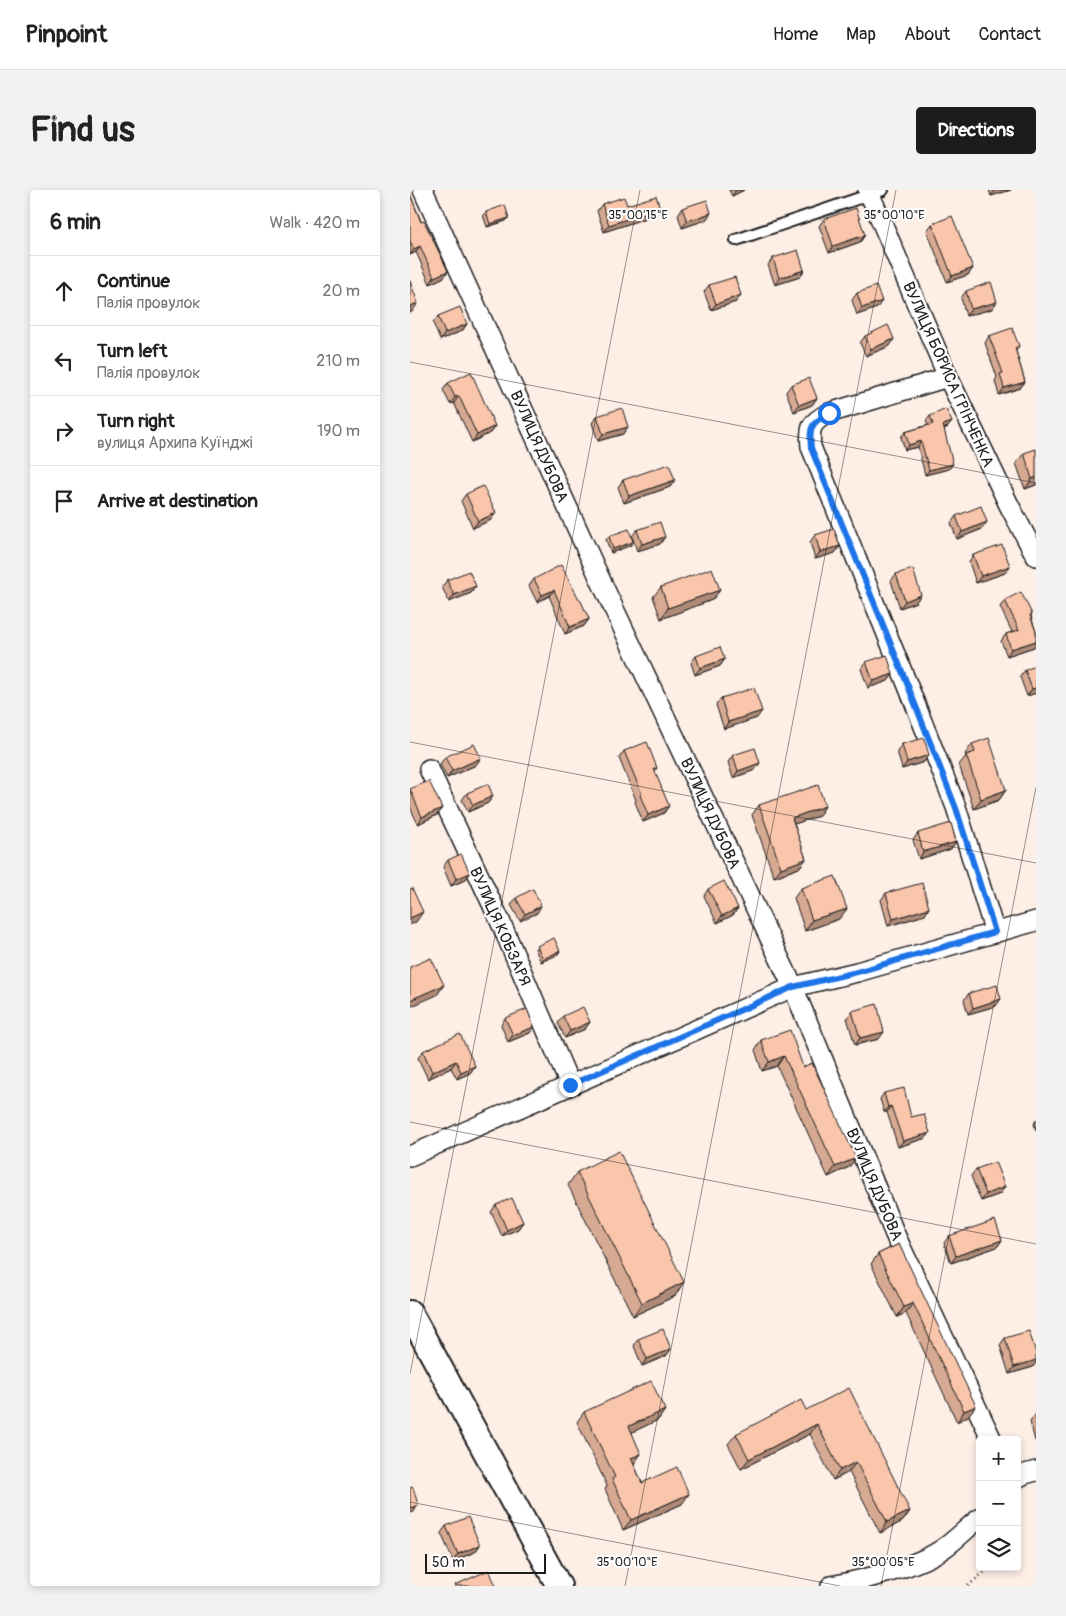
<!DOCTYPE html>
<html lang="en">
<head>
<meta charset="utf-8">
<style>
  :root { --surface:#fff; --page:#f2f2f2; --text:#222; --muted:#767676; --line:#e0e0e0; --accent:#1c1c1c }
  body { margin:0; font-family:Pangolin,sans-serif; background:var(--page); color:var(--text) }
  .controls { position:absolute; right:15px; bottom:15px; display:grid; overflow:hidden; border-radius:5px; box-shadow:0 2px 8px #0003 }
  .controls button { width:45px; height:45px; display:grid; place-items:center; padding:0; border:0; border-bottom:1px solid var(--line); background:var(--surface); color:var(--text); font:25px sans-serif }
  .scale { position:absolute; left:15px; bottom:12px; width:121px; box-sizing:border-box; padding-left:5px; border:2px solid #1c1c1c; border-top:0; font-size:14px; line-height:18px; white-space:nowrap; color:#1c1c1c; -webkit-text-stroke:4px #fff; paint-order:stroke }
  .stop { position:absolute; width:15px; height:15px; margin:-11px; border:4px solid #1a73e8; border-radius:50%; background:#fff }
  .stop.end { background:#1a73e8; border-color:#fff; box-shadow:0 1px 5px #0008 }
  .list { margin:0; padding:0; list-style:none }
  h2 { display:flex; justify-content:space-between; align-items:center; height:65px; margin:0; padding:0 20px; font-size:21px }
  h2 small { font-size:16px; font-weight:400; color:var(--muted) }
  .list li { display:grid; grid-template-columns:32px 1fr auto; gap:15px; align-items:center; box-sizing:border-box; height:70px; padding:0 20px; border-top:1px solid var(--line) }
  .list b { display:block; font-size:19px; white-space:nowrap }
  .list p { margin:0; font-size:16px; white-space:nowrap; color:var(--muted) }
  .list em { font-size:16px; font-style:normal; color:var(--muted) }
  .icon { flex:none; width:28px; height:28px; fill:none; stroke:currentColor; stroke-width:2; stroke-linecap:round; stroke-linejoin:round }
  .map { position:relative; flex:none; width:626px; height:1396px; overflow:hidden; border-radius:5px }
  header { display:flex; align-items:center; gap:30px; box-sizing:border-box; height:70px; padding:0 25px; background:var(--surface); border-bottom:1px solid var(--line) }
  header strong { font-size:24px }
  nav { display:flex; gap:28px; margin-inline-start:auto; font-size:18px }
  .intro { display:flex; align-items:center; justify-content:space-between; box-sizing:border-box; height:120px; padding:0 30px }
  h1 { margin:0; font-size:35px }
  .button { padding:12px 22px; border-radius:5px; background:var(--accent); color:#fff; font-size:18px; font-weight:700 }
  main { display:flex; gap:30px; padding:0 30px }
  aside { flex:1; background:var(--surface); border-radius:5px; box-shadow:0 2px 8px #0003 }
  .map>svg:first-child { display:block }
  .lines { fill:none; stroke-linecap:round; stroke-linejoin:round }
  .service-casing { stroke:#1c1c1c; stroke-width:14 }
  .minor-casing { stroke:#1c1c1c; stroke-width:22 }
  .tertiary-casing { stroke:#1c1c1c; stroke-width:28 }
  .path { stroke:#1c1c1c; stroke-width:3; stroke-dasharray:1 4; stroke-linecap:butt }
  .service { stroke:#fff; stroke-width:10 }
  .minor { stroke:#fff; stroke-width:19 }
  .tertiary { stroke:#fff; stroke-width:24 }
  .wall { fill:#d6a993; stroke:#1c1c1c }
  .shaded-wall { fill:#ae8a78; stroke:#1c1c1c }
  .building { fill:#f9c5ab; stroke:#1c1c1c }
  .route { stroke:#1a73e8; stroke-width:6 }
  .ticks { fill:none; stroke:#1c1c1c; stroke-width:1; stroke-opacity:0.45 }
  .labels { text-anchor:middle; stroke-width:4; stroke-linejoin:round; paint-order:stroke }
  .street-label { font-size:16px; fill:#1c1c1c; stroke:#fff }
  .ticks-label { font-size:12px; text-anchor:middle; fill:#1c1c1c; stroke:#fff; stroke-width:4; stroke-linejoin:round; paint-order:stroke }
</style>
</head>
<body>
<header>
<strong>Pinpoint</strong>
<nav><a>Home</a><a>Map</a><a>About</a><a>Contact</a></nav>
</header>
<div class="intro"><h1>Find us</h1><a class="button">Directions</a></div>
<main>
<aside>
<h2>6 min<small>Walk · 420 m</small></h2>
<ul class="list">
<li><svg class="icon" aria-label="ahead" viewBox="0 0 24 24"><path d="M12 20V5M6 11l6-6 6 6"/></svg><div><b>Continue</b><p>Палія провулок</p></div><em>20 m</em></li>
<li><svg class="icon" aria-label="left" viewBox="0 0 24 24"><path d="M17 20v-9H6M10 6l-5 5 5 5"/></svg><div><b>Turn left</b><p>Палія провулок</p></div><em>210 m</em></li>
<li><svg class="icon" aria-label="right" viewBox="0 0 24 24"><path d="M7 20v-9h11M14 6l5 5-5 5"/></svg><div><b>Turn right</b><p>вулиця Архипа Куїнджі</p></div><em>190 m</em></li>
<li><svg class="icon" aria-label="arrive" viewBox="0 0 24 24"><path d="M6 21V4h12l-3 4 3 4H6"/></svg><div><b>Arrive at destination</b></div></li>
</ul>
</aside>
<div class="map">
<svg width="626" height="1396" viewBox="0 0 626 1396">
  <rect width="100%" height="100%" fill="#fdeee6"/>
  <filter id="ink" filterUnits="userSpaceOnUse"><feTurbulence type="fractalNoise" baseFrequency=".02" numOctaves="2"/><feDisplacementMap in="SourceGraphic" scale="10" xChannelSelector="R" yChannelSelector="G"/><feConvolveMatrix kernelMatrix="1 2 1 2 8 2 1 2 1" color-interpolation-filters="sRGB"/></filter>
  <g filter="url(#ink)">
    <g class="lines">
      <g class="service-casing">
        <path id="service" d="M 326,50 L 473,0"/>
      </g>
      <g class="minor-casing">
        <path id="minor" d="M 13,0 L 196,402 L 383,797 L 487,1049 L 582,1250
          M 458,0 L 538,187 L 599,315 L 626,366
          M 538,187 L 419,223 C 401,232 399,237 401,257 L 498,496 L 546,617 L 585,743
          M 19,579 L 91,733 L 160,895
          M 0,966 L 383,797 L 447,782 L 626,731
          M 607,1288 L 615,1284 L 626,1281
          M 421,1396 C 454,1390 507,1377 534,1358 C 547,1349 558,1337 570,1328"/>
      </g>
      <g class="tertiary-casing">
        <path id="tertiary" d="M 0,1123 L 149,1396"/>
      </g>
      <path class="path" d="M 558,1396 L 580,1377"/>
      <use href="#service" class="service"/>
      <use href="#minor" class="minor"/>
      <use href="#tertiary" class="tertiary"/>
    </g>
    <path class="wall" d="M 319,0 L 334,0 L 322,6 Z
      M 579,0 L 601,0 L 581,6 Z
      M 0,4 L 34,87 L 20,94 L 6,62 L 0,65 Z
      M 192,14 L 217,15 L 250,18 L 245,25 L 194,42 L 187,21 Z
      M 272,18 L 296,30 L 272,38 L 268,25 Z
      M 76,22 L 96,31 L 77,37 L 73,25 Z
      M 414,29 L 455,45 L 450,52 L 419,63 L 409,36 Z
      M 522,34 L 563,78 L 558,85 L 537,92 L 517,41 Z
      M 363,68 L 394,80 L 390,87 L 365,95 L 358,75 Z
      M 299,95 L 326,112 L 301,120 L 294,102 Z
      M 556,101 L 582,119 L 556,126 L 551,108 Z
      M 447,103 L 467,118 L 447,125 L 442,110 Z
      M 28,126 L 57,134 L 52,141 L 30,150 L 23,133 Z
      M 455,146 L 480,156 L 456,166 L 450,153 Z
      M 579,146 L 609,156 L 606,161 L 615,192 L 610,198 L 589,205 L 585,191 L 587,187 L 575,153 Z
      M 38,193 L 85,236 L 80,243 L 62,252 L 44,213 L 40,214 L 33,200 Z
      M 381,195 L 407,208 L 402,215 L 384,222 L 376,202 Z
      M 187,226 L 213,244 L 188,251 L 182,233 Z
      M 520,226 L 538,237 L 534,239 L 539,279 L 515,285 L 508,257 L 495,260 L 491,247 L 495,242 L 518,235 L 516,231 Z
      M 614,263 L 626,295 L 615,299 L 606,273 Z
      M 213,290 L 265,290 L 260,297 L 214,313 L 208,297 Z
      M 56,304 L 81,330 L 63,338 L 51,311 Z
      M 546,326 L 572,339 L 547,349 L 541,333 Z
      M 227,340 L 250,354 L 227,361 L 222,346 Z
      M 405,345 L 430,356 L 425,363 L 405,369 L 400,352 Z
      M 199,346 L 221,355 L 201,363 L 196,350 Z
      M 563,365 L 600,376 L 595,383 L 566,393 L 559,372 Z
      M 486,384 L 506,412 L 490,418 L 481,391 Z
      M 124,389 L 169,409 L 179,429 L 174,436 L 155,444 L 139,406 L 127,412 L 119,396 Z
      M 37,390 L 66,396 L 61,403 L 39,412 L 32,397 Z
      M 251,397 L 310,400 L 302,410 L 251,429 L 243,407 Z
      M 595,410 L 622,424 L 621,426 L 626,442 L 626,454 L 624,457 L 597,466 L 591,451 L 596,444 L 602,442 L 590,417 Z
      M 286,466 L 315,469 L 310,476 L 285,485 L 281,473 Z
      M 456,472 L 483,484 L 478,491 L 458,498 L 451,479 Z
      M 615,480 L 626,503 L 617,506 L 610,487 Z
      M 311,508 L 347,528 L 314,539 L 306,515 Z
      M 492,554 L 519,565 L 514,572 L 492,579 L 487,561 Z
      M 562,554 L 596,600 L 589,610 L 564,619 L 549,575 L 556,566 L 555,564 Z
      M 214,561 L 247,578 L 245,581 L 254,623 L 233,632 L 225,612 L 226,610 L 209,568 Z
      M 323,565 L 345,580 L 323,588 L 318,572 Z
      M 35,567 L 66,575 L 37,588 L 30,574 Z
      M 0,599 L 32,618 L 27,625 L 8,634 L 0,617 Z
      M 57,603 L 83,606 L 78,613 L 58,622 L 52,610 Z
      M 349,615 L 415,616 L 409,626 L 384,634 L 396,669 L 389,678 L 364,687 L 342,625 Z
      M 508,643 L 541,659 L 509,669 L 503,650 Z
      M 38,670 L 60,683 L 55,690 L 41,696 L 33,677 Z
      M 391,698 L 429,729 L 395,741 L 384,708 Z
      M 298,699 L 328,718 L 323,725 L 307,733 L 294,706 Z
      M 476,703 L 515,725 L 478,736 L 471,710 Z
      M 106,708 L 127,723 L 110,731 L 101,715 Z
      M 127,756 L 150,761 L 147,765 L 131,772 L 125,759 Z
      M 559,803 L 586,816 L 558,824 L 554,810 Z
      M 442,821 L 469,849 L 445,855 L 437,828 Z
      M 153,826 L 180,832 L 175,839 L 155,848 L 148,833 Z
      M 95,828 L 120,843 L 98,852 L 91,835 Z
      M 351,850 L 393,877 L 446,968 L 439,977 L 418,987 L 367,876 L 352,881 L 345,860 Z
      M 13,861 L 65,876 L 60,883 L 47,889 L 41,878 L 18,889 L 8,868 Z
      M 474,903 L 520,943 L 516,948 L 488,957 L 477,922 L 474,922 L 470,909 Z
      M 626,930 L 626,941 L 624,934 Z
      M 566,979 L 590,1004 L 571,1011 L 561,986 Z
      M 167,982 L 265,1106 L 223,1126 L 158,995 Z
      M 86,1015 L 113,1032 L 108,1039 L 92,1046 L 81,1022 Z
      M 539,1046 L 592,1050 L 587,1057 L 541,1073 L 534,1053 Z
      M 489,1054 L 558,1226 L 547,1232 L 496,1123 L 487,1127 L 461,1074 L 468,1064 Z
      M 595,1148 L 623,1177 L 599,1184 L 590,1155 Z
      M 228,1149 L 261,1159 L 256,1166 L 232,1176 L 224,1156 Z
      M 255,1220 L 248,1230 L 222,1242 L 224,1274 L 232,1293 L 272,1314 L 213,1340 L 195,1299 L 197,1296 L 167,1232 L 174,1222 Z
      M 396,1220 L 500,1321 L 493,1331 L 470,1343 L 439,1282 L 423,1290 L 400,1244 L 331,1279 L 318,1254 L 326,1244 Z
      M 626,1224 L 626,1250 L 625,1251 L 620,1232 L 625,1225 Z
      M 36,1336 L 70,1355 L 65,1362 L 43,1371 L 31,1343 Z"/>
    <path class="shaded-wall" d="M 326,0 L 334,0 L 322,6 Z
      M 585,0 L 601,0 L 581,6 Z
      M 250,18 L 245,25 L 194,42 L 199,35 Z
      M 301,23 L 296,30 L 272,38 L 277,31 Z
      M 99,28 L 96,31 L 77,37 L 80,34 Z
      M 455,45 L 450,52 L 419,63 L 423,56 Z
      M 10,56 L 6,62 L 0,65 L 4,59 Z
      M 563,78 L 558,85 L 537,92 L 542,86 Z
      M 394,80 L 390,87 L 365,95 L 369,88 Z
      M 38,81 L 34,87 L 20,94 L 24,87 Z
      M 331,105 L 326,112 L 301,120 L 306,114 Z
      M 472,111 L 467,118 L 447,125 L 452,118 Z
      M 587,112 L 582,119 L 556,126 L 561,119 Z
      M 8,113 L 2,122 L 0,123 L 0,116 Z
      M 57,134 L 52,141 L 30,150 L 35,143 Z
      M 484,149 L 480,156 L 456,166 L 461,159 Z
      M 615,192 L 610,198 L 589,205 L 594,198 Z
      M 49,206 L 44,213 L 40,214 L 45,207 Z
      M 407,208 L 402,215 L 384,222 L 389,215 Z
      M 542,232 L 538,237 L 529,241 L 533,235 Z
      M 85,236 L 80,243 L 62,252 L 67,245 Z
      M 218,237 L 213,244 L 188,251 L 193,244 Z
      M 511,251 L 508,257 L 495,260 L 499,255 Z
      M 543,274 L 539,279 L 515,285 L 519,280 Z
      M 626,287 L 626,295 L 615,299 L 622,289 Z
      M 265,290 L 260,297 L 214,313 L 219,306 Z
      M 86,323 L 81,330 L 63,338 L 68,331 Z
      M 577,332 L 572,339 L 547,349 L 552,342 Z
      M 255,347 L 250,354 L 227,361 L 232,354 Z
      M 223,352 L 221,355 L 201,363 L 203,359 Z
      M 430,356 L 425,363 L 405,369 L 410,362 Z
      M 600,376 L 595,383 L 566,393 L 571,386 Z
      M 66,396 L 61,403 L 39,412 L 44,405 Z
      M 144,400 L 139,406 L 127,412 L 132,405 Z
      M 310,400 L 302,410 L 251,429 L 258,418 Z
      M 511,405 L 506,412 L 490,418 L 495,411 Z
      M 179,429 L 174,436 L 155,444 L 160,437 Z
      M 626,451 L 626,454 L 624,457 L 597,466 L 601,459 Z
      M 315,469 L 310,476 L 285,485 L 290,478 Z
      M 483,484 L 478,491 L 458,498 L 463,491 Z
      M 626,498 L 626,503 L 617,506 L 622,499 Z
      M 352,521 L 347,528 L 314,539 L 318,532 Z
      M 519,565 L 514,572 L 492,579 L 497,572 Z
      M 71,568 L 66,575 L 37,588 L 42,581 Z
      M 350,573 L 345,580 L 323,588 L 328,581 Z
      M 596,600 L 589,610 L 564,619 L 571,609 Z
      M 83,606 L 78,613 L 58,622 L 63,615 Z
      M 259,616 L 254,623 L 233,632 L 238,625 Z
      M 415,616 L 409,626 L 375,637 L 382,628 Z
      M 32,618 L 27,625 L 8,634 L 12,627 Z
      M 546,652 L 541,659 L 509,669 L 513,662 Z
      M 396,669 L 389,678 L 364,687 L 371,678 Z
      M 60,683 L 55,690 L 41,696 L 46,689 Z
      M 131,716 L 127,723 L 110,731 L 115,724 Z
      M 328,718 L 323,725 L 307,733 L 312,726 Z
      M 519,718 L 515,725 L 478,736 L 483,729 Z
      M 437,719 L 429,729 L 395,741 L 402,730 Z
      M 13,722 L 6,732 L 0,735 L 0,728 Z
      M 150,761 L 147,765 L 131,772 L 133,769 Z
      M 34,795 L 27,805 L 0,817 L 0,810 Z
      M 591,809 L 586,816 L 558,824 L 563,818 Z
      M 180,832 L 175,839 L 155,848 L 160,841 Z
      M 124,837 L 120,843 L 98,852 L 103,845 Z
      M 474,842 L 469,849 L 445,855 L 450,848 Z
      M 374,866 L 367,876 L 352,881 L 359,872 Z
      M 46,871 L 41,878 L 18,889 L 22,882 Z
      M 65,876 L 60,883 L 47,889 L 51,882 Z
      M 481,916 L 477,922 L 474,922 L 478,917 Z
      M 520,943 L 516,948 L 488,957 L 493,951 Z
      M 446,968 L 439,977 L 418,987 L 425,977 Z
      M 595,997 L 590,1004 L 571,1011 L 576,1004 Z
      M 113,1032 L 108,1039 L 92,1046 L 97,1040 Z
      M 592,1050 L 587,1057 L 541,1073 L 546,1066 Z
      M 274,1092 L 265,1106 L 223,1126 L 232,1113 Z
      M 503,1113 L 496,1123 L 487,1127 L 494,1117 Z
      M 261,1159 L 256,1166 L 232,1176 L 237,1169 Z
      M 626,1170 L 626,1173 L 623,1177 L 599,1184 L 604,1177 Z
      M 566,1216 L 558,1226 L 547,1232 L 554,1221 Z
      M 255,1220 L 248,1230 L 212,1247 L 219,1236 Z
      M 407,1234 L 400,1244 L 331,1279 L 339,1269 Z
      M 231,1264 L 224,1274 L 221,1268 Z
      M 446,1272 L 439,1282 L 423,1290 L 430,1280 Z
      M 279,1304 L 272,1314 L 213,1340 L 221,1330 Z
      M 8,1315 L 4,1322 L 0,1323 L 0,1318 Z
      M 500,1321 L 493,1331 L 470,1343 L 477,1332 Z
      M 70,1355 L 65,1362 L 43,1371 L 48,1364 Z"/>
    <path class="building" d="M 0,4 L 11,32 L 14,31 L 38,81 L 24,87 L 10,56 L 4,59 L 0,51 Z
      M 246,6 L 250,18 L 199,35 L 192,14 L 214,7 L 217,15 Z
      M 297,10 L 301,23 L 277,31 L 272,18 Z
      M 95,15 L 99,28 L 80,34 L 76,22 Z
      M 446,18 L 455,45 L 423,56 L 414,29 Z
      M 542,26 L 563,78 L 542,86 L 522,34 Z
      M 388,60 L 394,80 L 369,88 L 363,68 Z
      M 325,87 L 331,105 L 306,114 L 299,95 Z
      M 0,91 L 8,113 L 0,116 Z
      M 581,92 L 587,112 L 561,119 L 556,101 Z
      M 466,96 L 472,111 L 452,118 L 447,103 Z
      M 50,117 L 57,134 L 35,143 L 28,126 Z
      M 478,135 L 484,149 L 461,159 L 455,146 Z
      M 602,138 L 609,156 L 605,158 L 615,192 L 594,198 L 590,184 L 593,183 L 579,146 Z
      M 61,182 L 85,236 L 67,245 L 49,206 L 45,207 L 38,193 Z
      M 399,188 L 407,208 L 389,215 L 381,195 Z
      M 212,218 L 218,237 L 193,244 L 187,226 Z
      M 536,219 L 542,232 L 533,235 L 543,274 L 519,280 L 511,251 L 499,255 L 495,242 L 523,234 L 520,226 Z
      M 626,259 L 626,287 L 622,289 L 614,263 Z
      M 259,274 L 265,290 L 219,306 L 213,290 Z
      M 73,296 L 86,323 L 68,331 L 56,304 Z
      M 571,316 L 577,332 L 552,342 L 546,326 Z
      M 250,332 L 255,347 L 232,354 L 227,340 Z
      M 219,339 L 223,352 L 203,359 L 199,346 Z
      M 424,339 L 430,356 L 410,362 L 405,345 Z
      M 592,355 L 600,376 L 571,386 L 563,365 Z
      M 151,375 L 169,409 L 170,409 L 179,429 L 160,437 L 144,400 L 132,405 L 124,389 Z
      M 302,378 L 310,400 L 258,418 L 251,397 Z
      M 503,379 L 511,405 L 495,411 L 486,384 Z
      M 59,381 L 66,396 L 44,405 L 37,390 Z
      M 611,402 L 622,424 L 620,425 L 626,442 L 626,451 L 601,459 L 596,444 L 609,440 L 595,410 Z
      M 310,457 L 315,469 L 290,478 L 286,466 Z
      M 477,465 L 483,484 L 463,491 L 456,472 Z
      M 626,476 L 626,498 L 622,499 L 615,480 Z
      M 344,498 L 352,521 L 318,532 L 311,508 Z
      M 514,548 L 519,565 L 497,572 L 492,554 Z
      M 579,548 L 596,600 L 571,609 L 556,565 L 565,562 L 562,554 Z
      M 237,552 L 247,578 L 244,579 L 259,616 L 238,625 L 230,605 L 232,604 L 214,561 Z
      M 64,554 L 71,568 L 42,581 L 35,567 Z
      M 345,558 L 350,573 L 328,581 L 323,565 Z
      M 19,591 L 32,618 L 12,627 L 0,599 Z
      M 78,594 L 83,606 L 63,615 L 57,603 Z
      M 408,595 L 415,616 L 382,628 L 396,669 L 371,678 L 349,615 Z
      M 541,633 L 546,652 L 513,662 L 508,643 Z
      M 51,664 L 60,683 L 46,689 L 38,670 Z
      M 425,686 L 437,719 L 402,730 L 391,698 Z
      M 314,691 L 328,718 L 312,726 L 298,699 Z
      M 512,693 L 519,718 L 483,729 L 476,703 Z
      M 2,698 L 13,722 L 0,728 L 0,699 Z
      M 123,699 L 131,716 L 115,724 L 106,708 Z
      M 144,748 L 150,761 L 133,769 L 127,756 Z
      M 21,768 L 34,795 L 0,810 L 0,777 Z
      M 587,795 L 591,809 L 563,818 L 559,803 Z
      M 467,814 L 474,842 L 450,848 L 442,821 Z
      M 173,817 L 180,832 L 160,841 L 153,826 Z
      M 117,819 L 124,837 L 103,845 L 95,828 Z
      M 380,840 L 393,877 L 402,873 L 446,968 L 425,977 L 374,866 L 359,872 L 351,850 Z
      M 50,844 L 65,876 L 51,882 L 46,871 L 22,882 L 13,861 Z
      M 494,898 L 501,927 L 514,924 L 520,943 L 493,951 L 481,916 L 478,917 L 474,903 Z
      M 209,961 L 274,1092 L 232,1113 L 167,982 Z
      M 585,972 L 595,997 L 576,1004 L 566,979 Z
      M 102,1008 L 113,1032 L 97,1040 L 86,1015 Z
      M 585,1030 L 592,1050 L 546,1066 L 539,1046 Z
      M 489,1054 L 566,1216 L 554,1221 L 503,1113 L 494,1117 L 468,1064 Z
      M 253,1139 L 261,1159 L 237,1169 L 228,1149 Z
      M 619,1141 L 626,1163 L 626,1170 L 604,1177 L 595,1148 Z
      M 241,1191 L 255,1220 L 219,1236 L 231,1264 L 221,1268 L 232,1293 L 267,1277 L 279,1304 L 221,1330 L 202,1289 L 205,1287 L 174,1222 Z
      M 439,1198 L 500,1321 L 477,1332 L 446,1272 L 430,1280 L 407,1234 L 339,1269 L 326,1244 L 391,1210 L 396,1220 Z
      M 3,1297 L 8,1315 L 0,1318 L 0,1298 Z
      M 58,1327 L 70,1355 L 48,1364 L 36,1336 Z
      M 79,1380 L 86,1396 L 45,1396 L 45,1395 Z"/>
  </g>
  <g class="lines" filter="url(#ink)">
    <path class="route" d="M 160,895 L 383,797 L 447,782 L 585,742 L 546,618 L 498,496 L 401,258 C 399,237 401,233 419,223"/>
  </g>
  <path class="ticks" d="M 0,172 L 626,293M 0,552 L 626,673M 0,932 L 626,1054M 0,1184 L 230,0M 0,1312 L 430,1396M 215,1396 L 486,0M 471,1396 L 626,597"/>
  <g class="labels">
    <g class="street-label">
      <text transform="translate(539 184) rotate(66)" y="6">ВУЛИЦЯ БОРИСА ГРІНЧЕНКА</text>
      <text transform="translate(130 256) rotate(66)" y="6">ВУЛИЦЯ ДУБОВА</text>
      <text transform="translate(301 623) rotate(65)" y="6">ВУЛИЦЯ ДУБОВА</text>
      <text transform="translate(91 736) rotate(66)" y="6">ВУЛИЦЯ КОБЗАРЯ</text>
      <text transform="translate(465 994) rotate(67)" y="6">ВУЛИЦЯ ДУБОВА</text>
    </g>
  </g>
  <g class="ticks-label">
    <text x="228" y="29">35°00'15"E</text>
    <text x="484" y="29">35°00'10"E</text>
    <text x="217" y="1376">35°00'10"E</text>
    <text x="473" y="1376">35°00'05"E</text>
  </g>
</svg>
<div class="controls">
<button>+</button>
<button>−</button>
<button><svg class="icon" aria-label="layers" viewBox="0 0 24 24"><path d="M12 4l9 5-9 5-9-5zM3 14l9 5 9-5"/></svg></button>
</div>
<div class="scale">50 m</div>
<div class="stop" style="left:419px;top:223px"></div>
<div class="stop end" style="left:160px;top:895px"></div>
</div>
</main>
</body>
</html>
